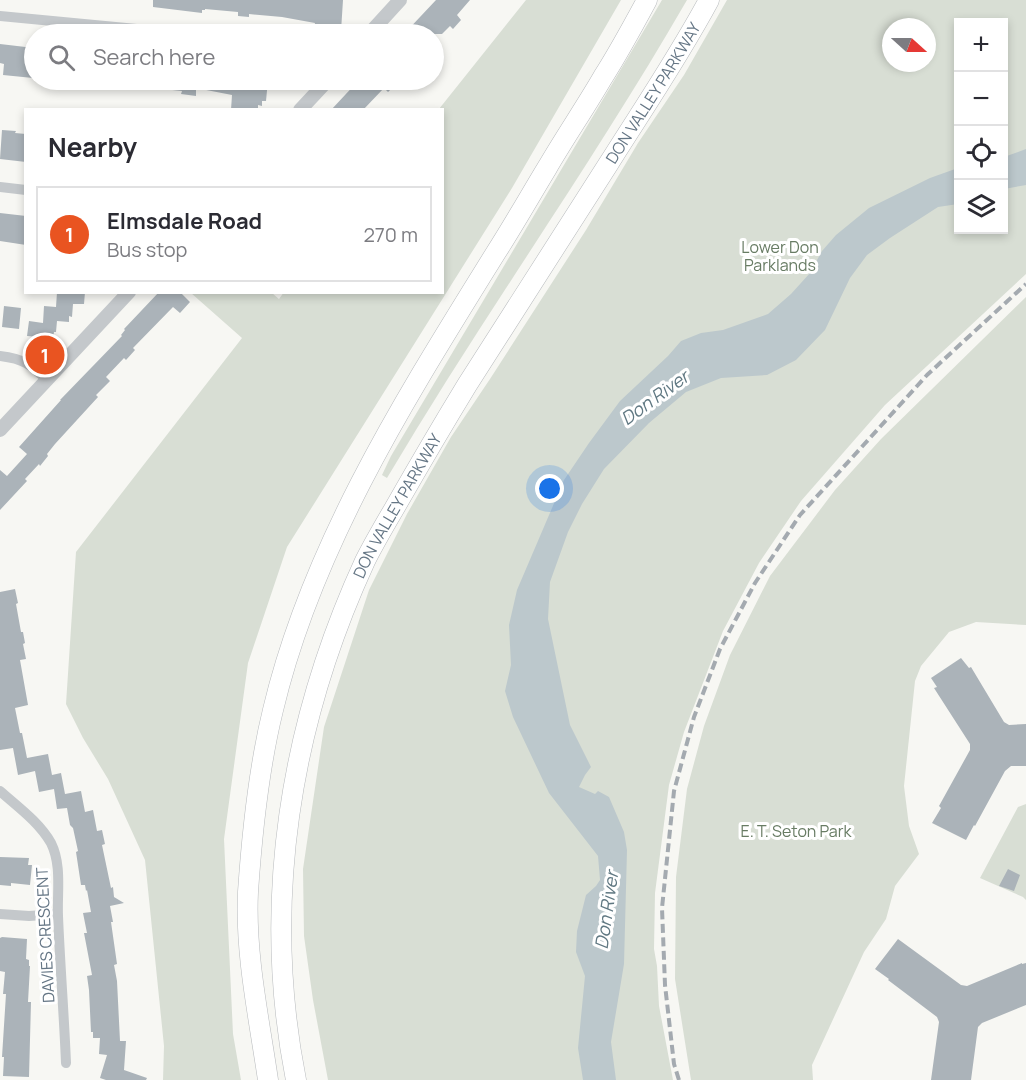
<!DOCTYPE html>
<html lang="en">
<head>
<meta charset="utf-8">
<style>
  :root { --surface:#fff; --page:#f7f7f7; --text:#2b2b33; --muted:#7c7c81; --line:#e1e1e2; --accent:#e95421 }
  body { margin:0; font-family:Manrope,sans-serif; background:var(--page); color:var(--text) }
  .controls { position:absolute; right:18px; top:18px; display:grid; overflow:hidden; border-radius:0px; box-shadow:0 3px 9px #0003 }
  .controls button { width:54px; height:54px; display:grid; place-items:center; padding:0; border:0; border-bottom:2px solid var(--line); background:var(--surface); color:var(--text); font:30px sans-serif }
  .compass { position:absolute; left:882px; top:18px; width:54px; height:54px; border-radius:50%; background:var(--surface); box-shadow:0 3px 9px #0003; rotate:111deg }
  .you { position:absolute; left:550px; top:489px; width:21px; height:21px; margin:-15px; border:4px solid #fff; border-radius:50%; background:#1a73e8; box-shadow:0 0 0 9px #1a73e833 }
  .badge { display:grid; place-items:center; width:39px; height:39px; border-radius:50%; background:var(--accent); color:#fff; font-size:20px; font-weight:700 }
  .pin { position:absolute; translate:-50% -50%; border:3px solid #fff; box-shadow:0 2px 6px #0006 }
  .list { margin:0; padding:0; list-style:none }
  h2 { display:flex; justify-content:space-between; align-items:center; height:78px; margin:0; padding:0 24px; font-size:26px }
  h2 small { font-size:20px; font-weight:400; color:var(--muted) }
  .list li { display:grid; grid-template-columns:39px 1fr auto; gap:18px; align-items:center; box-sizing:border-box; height:96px; margin:0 12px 12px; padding:0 12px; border:2px solid var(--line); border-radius:0px }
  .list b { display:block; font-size:22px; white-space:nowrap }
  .list p { margin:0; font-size:20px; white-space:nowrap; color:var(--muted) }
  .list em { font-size:20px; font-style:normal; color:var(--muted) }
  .icon { flex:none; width:33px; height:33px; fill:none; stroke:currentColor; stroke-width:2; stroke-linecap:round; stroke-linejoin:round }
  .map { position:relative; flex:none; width:1026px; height:1080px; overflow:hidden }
  .search { position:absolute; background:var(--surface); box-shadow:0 3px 9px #0003; left:24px; top:24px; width:420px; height:66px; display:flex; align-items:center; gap:15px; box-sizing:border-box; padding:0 21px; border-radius:33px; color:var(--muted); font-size:22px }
  .panel { position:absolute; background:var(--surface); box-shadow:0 3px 9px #0003; left:24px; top:108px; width:420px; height:186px; border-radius:0px }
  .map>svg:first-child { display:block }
  .green { fill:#d8ded4; fill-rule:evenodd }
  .water { fill:#bcc8cc }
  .building { fill:#abb3b9 }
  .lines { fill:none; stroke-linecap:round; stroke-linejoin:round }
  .motorway-casing { stroke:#b7babd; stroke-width:21 }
  .minor { stroke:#c4c8cb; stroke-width:10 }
  .tertiary { stroke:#c4c8cb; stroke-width:14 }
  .motorway { stroke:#fff; stroke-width:20 }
  .rail { stroke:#a4aab0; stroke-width:4; stroke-dasharray:9 4.5; stroke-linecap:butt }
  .labels { text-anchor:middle; stroke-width:6; stroke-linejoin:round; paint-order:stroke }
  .street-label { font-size:16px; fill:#657685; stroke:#fff }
  .park-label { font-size:16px; fill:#687c64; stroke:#fff }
  .water-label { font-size:18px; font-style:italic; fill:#607882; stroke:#fff }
</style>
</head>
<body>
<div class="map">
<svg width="1026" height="1080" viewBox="0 0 1026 1080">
  <rect width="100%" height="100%" fill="#f7f7f3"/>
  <path class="green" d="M 526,0 L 621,0 L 512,188 L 287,547 L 248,663 L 224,839 L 233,1034 L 241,1080 L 163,1080 L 164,1046 L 145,860 L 108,779 L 83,738 L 66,704 L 76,552 L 242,338 L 191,293 L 272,293 L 279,299 L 284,292 L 442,292 L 442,110 L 439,109 Z
    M 662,0 L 687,0 C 593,163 483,316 387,478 L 382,475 L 391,456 Z
    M 727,0 L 1026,0 L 1026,274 L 885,405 L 801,501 L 759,563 L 723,631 L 684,732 L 669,785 L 655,893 L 654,949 L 657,966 L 659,1006 L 673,1080 L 328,1080 L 313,1000 L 304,936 L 303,869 L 324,727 L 369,590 L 407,514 L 451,437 L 490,379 L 586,230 L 638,143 L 684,75 ZM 958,22 L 1004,22 L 1004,230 L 958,230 ZM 891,27 L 927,27 L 927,63 L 891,63 Z
    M 1026,297 L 1026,625 L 976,622 L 949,632 L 921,666 L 915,681 L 904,786 L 909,826 L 919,854 L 895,886 L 886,919 L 864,952 L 812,1065 L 813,1080 L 691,1080 L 675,979 L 676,877 L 687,789 L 704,726 L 730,655 L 770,576 L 835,490 L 881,439 Z
    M 1026,804 L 1026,900 L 1023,897 L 980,878 L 1018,807 Z"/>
  <path class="water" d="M 1026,149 L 1026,185 L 1004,189 L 1004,157 Z
    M 958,168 L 958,204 L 938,207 L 890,238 L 867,255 L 850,278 L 825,330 L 796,360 L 767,375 L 721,378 L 686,392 L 649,423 L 604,469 L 582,504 L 568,532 L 550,582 L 548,619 L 570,725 L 591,767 L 585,775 L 579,787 L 595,794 L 598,791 L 609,797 L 624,832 L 627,850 L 624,964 L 611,1042 L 616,1080 L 583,1080 L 578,1048 L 585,976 L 576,952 L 577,931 L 586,895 L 596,886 L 600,880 L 598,856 L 549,793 L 513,717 L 505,691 L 511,665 L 509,625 L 517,590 L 564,480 L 589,443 L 620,401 L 668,356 L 681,341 L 701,333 L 723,330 L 768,314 L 791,294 L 810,273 L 822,251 L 836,235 L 869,208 L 930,178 Z"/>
  <path class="building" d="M 153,0 L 343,0 L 341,31 L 314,28 L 315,23 L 282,17 L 249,14 L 249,17 L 238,16 L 238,12 L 205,9 L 205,10 L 202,10 L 202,13 L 153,7 Z
    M 436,0 L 470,0 L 457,15 L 461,20 L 453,29 L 450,26 L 442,34 L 404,34 Z
    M 0,44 L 34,48 L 33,78 L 3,75 L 4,64 L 0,63 Z
    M 143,80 L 268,80 L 266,101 L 262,101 L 262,106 L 258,105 L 258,110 L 231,110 L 232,95 L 196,88 L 196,96 L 181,94 L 182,91 L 143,87 Z
    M 359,80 L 400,80 L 388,92 L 384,88 L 363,110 L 331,110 Z
    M 2,130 L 16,131 L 15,133 L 26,134 L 26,162 L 0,159 Z
    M 0,213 L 26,216 L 26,245 L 0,241 Z
    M 57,292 L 85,292 L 84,304 L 73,304 L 72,317 L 69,316 L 69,322 L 57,321 L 56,332 L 54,332 L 53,338 L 27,336 L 29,321 L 43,323 L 44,306 L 56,307 Z
    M 159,292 L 180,292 L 190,302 L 180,313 L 173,307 L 133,348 L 135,350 L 126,360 L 124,358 L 106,377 L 110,381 L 96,395 L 98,397 L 55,444 L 47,454 L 48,456 L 40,466 L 39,464 L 25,479 L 27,481 L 0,510 L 0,470 L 7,476 L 27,454 L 19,447 L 61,400 L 60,400 L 122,336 L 121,335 L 125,330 L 124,329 Z
    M 4,306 L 21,308 L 19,329 L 2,327 Z
    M 15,589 L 18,603 L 16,604 L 21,632 L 23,632 L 25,643 L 23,644 L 26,659 L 20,660 L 28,705 L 15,708 L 20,733 L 22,733 L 27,758 L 48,754 L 52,775 L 61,773 L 65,794 L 81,791 L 85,812 L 93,810 L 97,831 L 102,830 L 105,844 L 102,845 L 111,888 L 113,887 L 114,897 L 124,903 L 110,906 L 113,922 L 111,922 L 117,964 L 114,965 L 117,981 L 120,1041 L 126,1041 L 124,1070 L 147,1078 L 146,1080 L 106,1080 L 100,1078 L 107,1055 L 99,1054 L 100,1038 L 93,1038 L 93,1032 L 91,1032 L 89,990 L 87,976 L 92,975 L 84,933 L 87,933 L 83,913 L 91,912 L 87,890 L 86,891 L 85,885 L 81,885 L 76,852 L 78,851 L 73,828 L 70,825 L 67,808 L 57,809 L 54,789 L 39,792 L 35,771 L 18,775 L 13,748 L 0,750 L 0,592 Z
    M 961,658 L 969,668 L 971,667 L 1004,722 L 1009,725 L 1026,724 L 1026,766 L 1011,766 L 1005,771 L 975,826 L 974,825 L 966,840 L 932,823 L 941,808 L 939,806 L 970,750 L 970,744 L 934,688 L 937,687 L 931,678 Z
    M 0,857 L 29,858 L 28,865 L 32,865 L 30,885 L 11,883 L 11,886 L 0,885 Z
    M 1008,869 L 1020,875 L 1014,891 L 999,886 Z
    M 2,937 L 27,939 L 26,959 L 29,960 L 29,966 L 30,966 L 28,1002 L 31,1002 L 29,1077 L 3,1076 L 4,1057 L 2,1057 L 6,994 L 3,994 L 5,972 L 0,971 L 0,938 Z
    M 898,939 L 961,985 L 967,986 L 1022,963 L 1022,964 L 1026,963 L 1026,1005 L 982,1023 L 978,1027 L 971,1080 L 931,1080 L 939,1022 L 937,1017 L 888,980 L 889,979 L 875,969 Z"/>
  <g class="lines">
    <g class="motorway-casing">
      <g id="motorway">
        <path d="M 268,1080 C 259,1018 245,954 248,892 C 252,833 259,767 273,710 C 312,545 407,396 495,254 C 513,226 530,196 547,168 C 565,137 585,108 603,77 C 619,52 633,26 647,0"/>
        <path id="s1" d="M 296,1080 C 261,903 290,724 365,561 C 374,543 384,526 394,509 C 418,467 442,426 467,385 C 514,311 561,237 609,163 C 643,109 679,56 709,0"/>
      </g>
    </g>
    <path class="minor" d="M 0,16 L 189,34
      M 0,187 L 26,190
      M 0,356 C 24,359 30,364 47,380
      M 0,791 C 18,807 39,822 51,843 C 62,865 57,892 58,916 C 60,965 64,1014 66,1063
      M 0,914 L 29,916 L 58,914"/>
    <path class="tertiary" d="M 369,34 L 400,0
      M 300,110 L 328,80
      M 0,430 L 129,292"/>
    <use href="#motorway" class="motorway"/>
    <path class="rail" d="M 679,1080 L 674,1064 L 665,985 L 662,908 L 674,791 L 694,717 L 720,649 L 755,583 L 800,515 L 927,375 L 1026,284"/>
  </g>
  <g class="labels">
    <g class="street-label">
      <text dy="6" stroke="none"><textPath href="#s1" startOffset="1082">DON VALLEY PARKWAY</textPath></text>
      <text dy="6" stroke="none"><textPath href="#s1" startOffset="596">DON VALLEY PARKWAY</textPath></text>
      <text transform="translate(45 935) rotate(-93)" y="6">DAVIES CRESCENT</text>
    </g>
    <g class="park-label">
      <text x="780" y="253">Lower Don<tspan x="780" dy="18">Parklands</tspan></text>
      <text x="796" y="837">E. T. Seton Park</text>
    </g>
    <g class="water-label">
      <text transform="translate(655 398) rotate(-36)" y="6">Don River</text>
      <text transform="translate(607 910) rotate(-82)" y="6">Don River</text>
    </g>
  </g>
</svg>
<div class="controls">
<button>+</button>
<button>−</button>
<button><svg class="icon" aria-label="locate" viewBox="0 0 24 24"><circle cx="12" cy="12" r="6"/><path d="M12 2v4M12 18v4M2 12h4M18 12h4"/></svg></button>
<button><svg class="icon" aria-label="layers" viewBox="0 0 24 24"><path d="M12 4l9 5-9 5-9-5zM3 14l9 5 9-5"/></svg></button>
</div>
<svg class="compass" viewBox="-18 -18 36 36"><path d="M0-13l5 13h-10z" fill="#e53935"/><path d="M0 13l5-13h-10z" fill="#7c7c81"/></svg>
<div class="you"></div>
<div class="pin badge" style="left:45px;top:355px">1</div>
<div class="search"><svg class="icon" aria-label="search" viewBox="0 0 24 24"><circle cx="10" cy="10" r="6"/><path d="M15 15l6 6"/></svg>Search here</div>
<section class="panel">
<h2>Nearby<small></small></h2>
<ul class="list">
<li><span class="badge">1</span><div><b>Elmsdale Road</b><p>Bus stop</p></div><em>270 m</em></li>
</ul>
</section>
</div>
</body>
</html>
